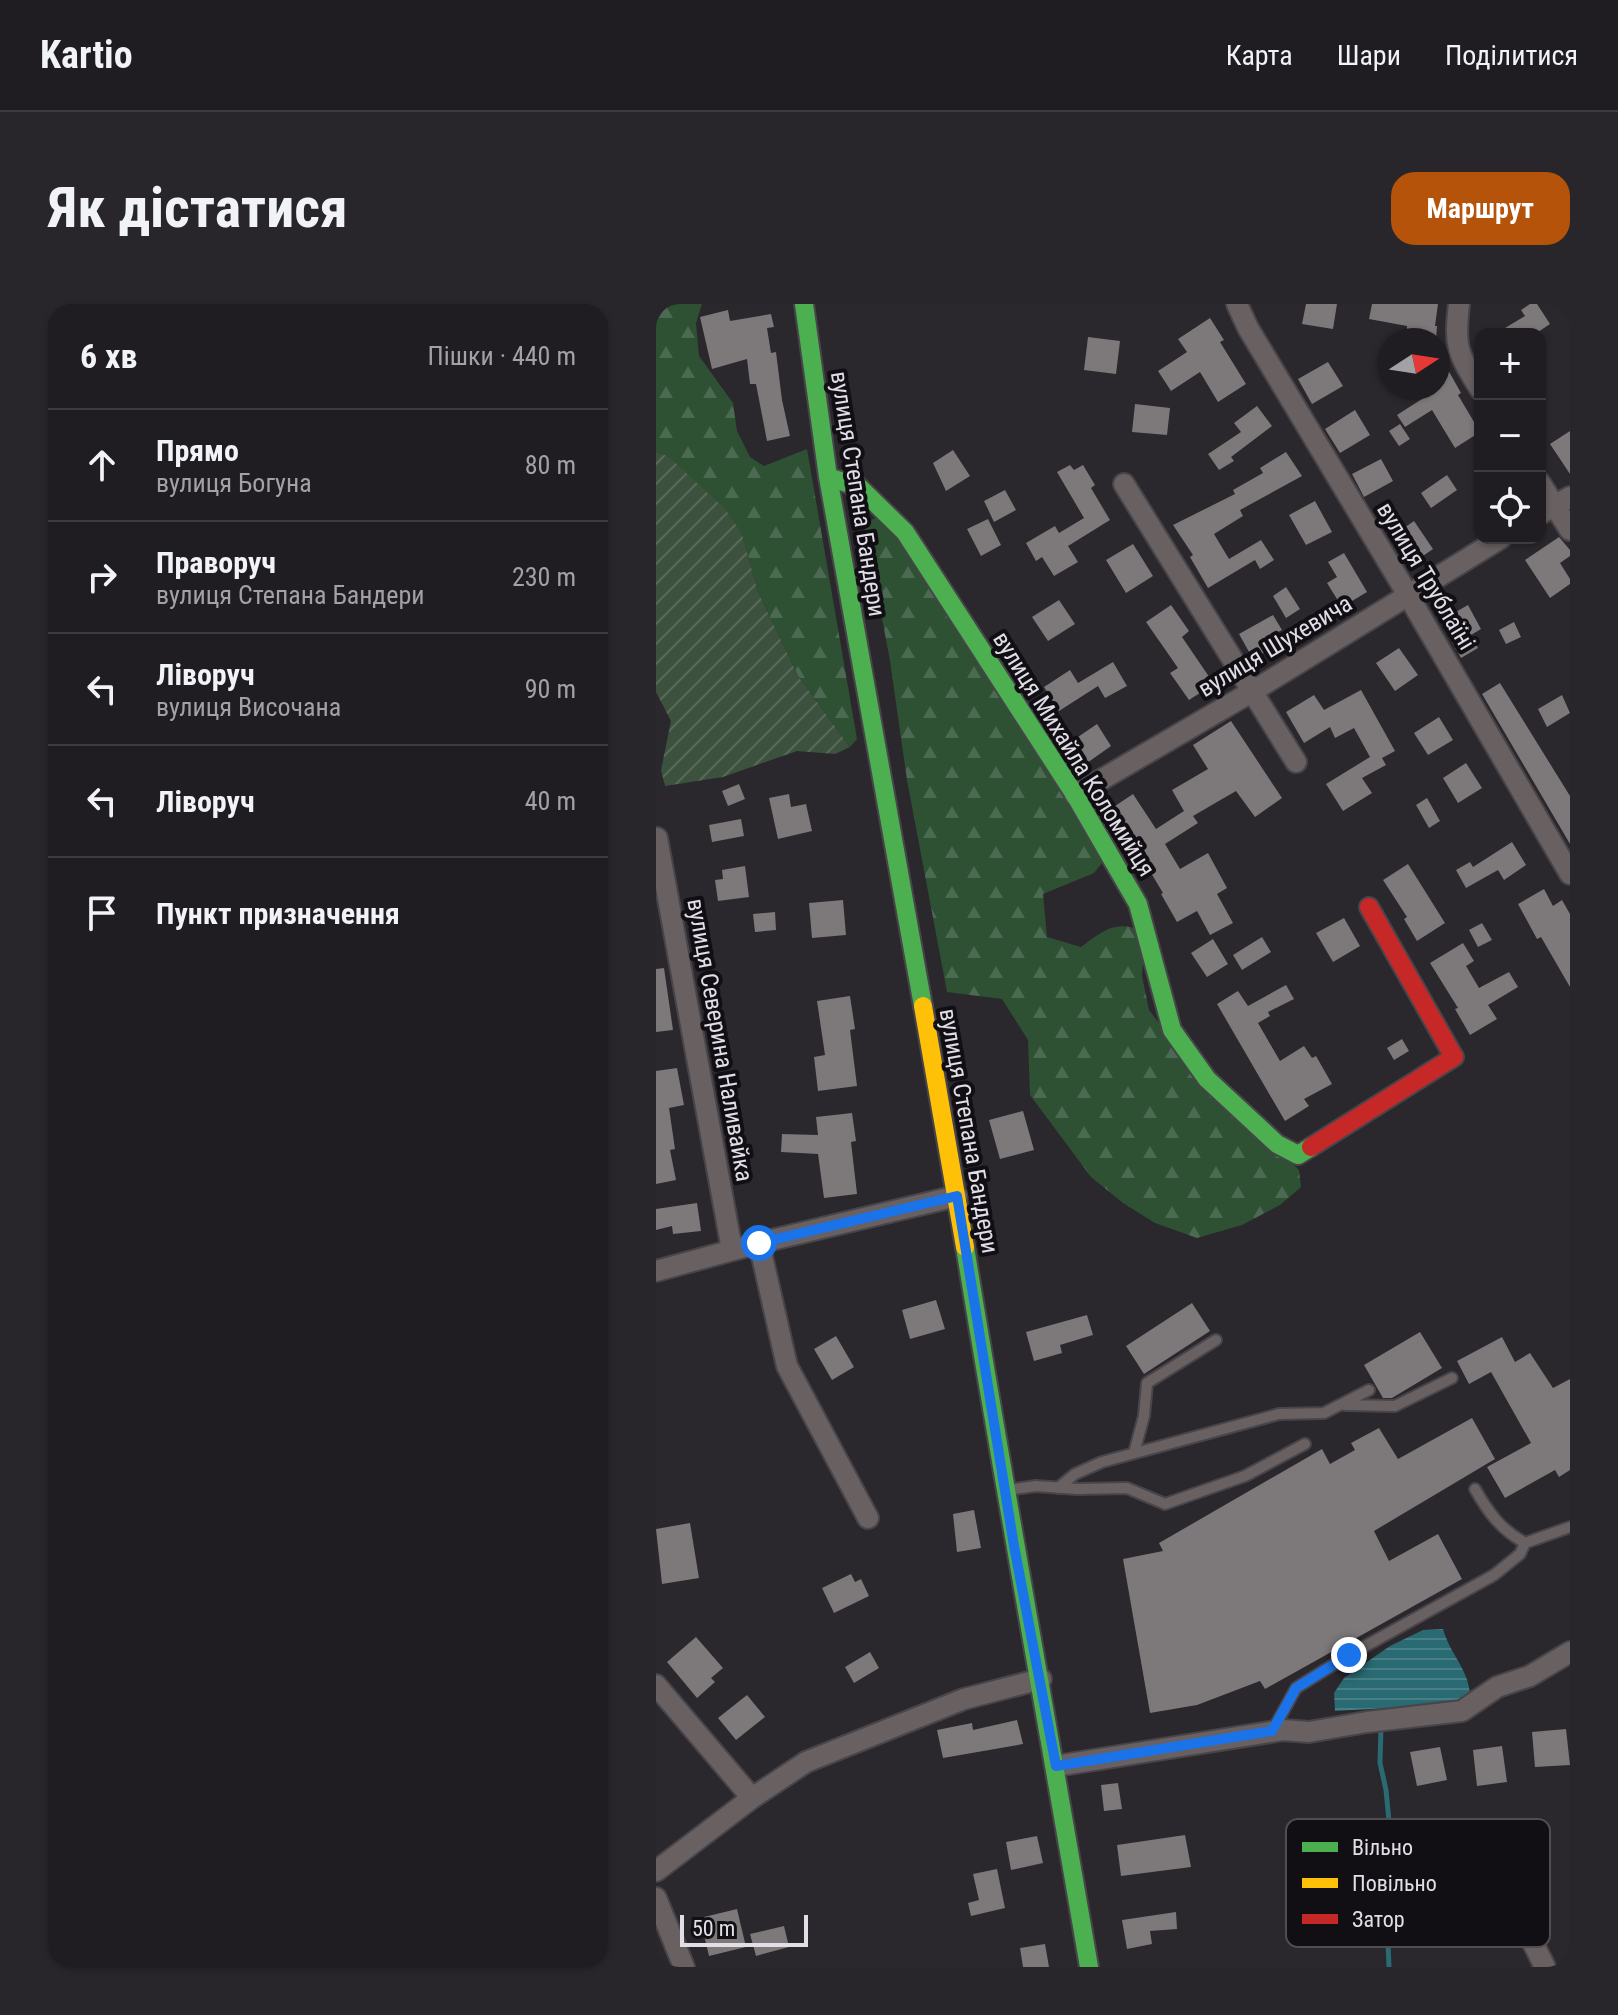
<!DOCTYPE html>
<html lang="uk">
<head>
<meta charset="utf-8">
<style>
  :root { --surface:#201d22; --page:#28262a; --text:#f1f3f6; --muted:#a2a2a5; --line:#3d3b40; --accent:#b45309 }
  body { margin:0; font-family:"Roboto Condensed",sans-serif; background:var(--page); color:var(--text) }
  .controls { position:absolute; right:24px; top:24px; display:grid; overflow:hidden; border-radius:16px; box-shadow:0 2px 6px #0004 }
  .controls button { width:72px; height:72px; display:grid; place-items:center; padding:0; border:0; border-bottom:2px solid var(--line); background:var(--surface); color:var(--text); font:40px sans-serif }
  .compass { position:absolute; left:722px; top:24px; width:72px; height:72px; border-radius:50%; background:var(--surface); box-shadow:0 2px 6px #0004; rotate:78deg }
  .scale { position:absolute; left:24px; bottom:20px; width:128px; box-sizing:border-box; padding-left:8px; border:4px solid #e2dee7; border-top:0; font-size:22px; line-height:28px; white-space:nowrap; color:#e2dee7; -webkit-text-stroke:6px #110f14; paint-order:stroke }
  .stop { position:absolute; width:24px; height:24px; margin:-18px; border:6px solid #1a73e8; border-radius:50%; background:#fff }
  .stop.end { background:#1a73e8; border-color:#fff; box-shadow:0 2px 8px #0008 }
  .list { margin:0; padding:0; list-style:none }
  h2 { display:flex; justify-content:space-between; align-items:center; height:104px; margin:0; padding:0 32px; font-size:34px }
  h2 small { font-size:26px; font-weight:400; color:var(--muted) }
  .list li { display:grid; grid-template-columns:52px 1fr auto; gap:24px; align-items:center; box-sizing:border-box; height:112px; padding:0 32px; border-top:2px solid var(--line) }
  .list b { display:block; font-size:30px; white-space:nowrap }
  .list p { margin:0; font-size:26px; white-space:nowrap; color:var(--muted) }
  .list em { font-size:26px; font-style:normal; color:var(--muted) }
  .icon { flex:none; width:44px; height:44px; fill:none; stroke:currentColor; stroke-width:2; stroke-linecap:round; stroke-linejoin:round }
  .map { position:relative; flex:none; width:914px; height:1663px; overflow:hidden; border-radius:24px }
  header { display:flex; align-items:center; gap:48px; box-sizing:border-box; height:112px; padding:0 40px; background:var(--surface); border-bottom:2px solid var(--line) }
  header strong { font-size:38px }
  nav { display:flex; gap:44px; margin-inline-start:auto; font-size:28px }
  .intro { display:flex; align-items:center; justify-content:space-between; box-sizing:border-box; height:192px; padding:0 48px }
  h1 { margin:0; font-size:56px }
  .button { padding:20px 36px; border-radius:24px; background:var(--accent); color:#fff; font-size:28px; font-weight:700 }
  main { display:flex; gap:48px; padding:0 48px }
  aside { flex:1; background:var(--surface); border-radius:24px; box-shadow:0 2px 6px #0004 }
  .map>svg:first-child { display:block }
  .forest { fill:url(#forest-firs) }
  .garden { fill:url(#garden-furrows) }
  .water { fill:url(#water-rules) }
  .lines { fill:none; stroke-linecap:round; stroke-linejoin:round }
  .stream { stroke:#296a73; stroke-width:5 }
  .building { fill:#7d7879 }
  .lane-casing { stroke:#47454a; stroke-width:14 }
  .street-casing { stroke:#47454a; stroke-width:24 }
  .fast-casing { stroke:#47454a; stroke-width:22 }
  .slow-casing { stroke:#47454a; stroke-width:22 }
  .jam-casing { stroke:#47454a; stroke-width:22 }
  .lane { stroke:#686061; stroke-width:10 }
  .street { stroke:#686061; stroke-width:20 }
  .fast { stroke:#4caf50; stroke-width:18 }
  .slow { stroke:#ffc107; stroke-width:18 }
  .jam { stroke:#c62828; stroke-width:18 }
  .route { stroke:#1a73e8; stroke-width:10 }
  .labels { text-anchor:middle; stroke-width:8; stroke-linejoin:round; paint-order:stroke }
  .street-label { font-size:24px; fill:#e2dee7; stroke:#110f14 }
  .key { fill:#110f14; stroke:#504d53; stroke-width:2 }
  .key-label { font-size:22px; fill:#e2dee7 }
</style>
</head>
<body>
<header>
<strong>Kartio</strong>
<nav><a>Карта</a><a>Шари</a><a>Поділитися</a></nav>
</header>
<div class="intro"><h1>Як дістатися</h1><a class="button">Маршрут</a></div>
<main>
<aside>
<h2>6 хв<small>Пішки · 440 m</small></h2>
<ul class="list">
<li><svg class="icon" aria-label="ahead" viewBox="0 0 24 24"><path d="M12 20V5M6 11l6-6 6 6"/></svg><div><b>Прямо</b><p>вулиця Богуна</p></div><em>80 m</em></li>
<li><svg class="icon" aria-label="right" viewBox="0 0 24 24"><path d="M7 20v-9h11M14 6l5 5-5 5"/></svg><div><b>Праворуч</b><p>вулиця Степана Бандери</p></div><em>230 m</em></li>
<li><svg class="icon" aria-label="left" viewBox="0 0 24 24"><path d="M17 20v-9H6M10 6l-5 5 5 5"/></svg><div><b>Ліворуч</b><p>вулиця Височана</p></div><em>90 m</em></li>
<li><svg class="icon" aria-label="left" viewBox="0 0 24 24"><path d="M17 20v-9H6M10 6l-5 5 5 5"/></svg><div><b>Ліворуч</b></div><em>40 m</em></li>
<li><svg class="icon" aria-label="arrive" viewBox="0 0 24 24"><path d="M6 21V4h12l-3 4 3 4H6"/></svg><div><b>Пункт призначення</b></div></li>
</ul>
</aside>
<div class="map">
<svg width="914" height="1663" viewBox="0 0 914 1663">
  <defs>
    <pattern id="forest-firs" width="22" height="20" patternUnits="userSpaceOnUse" patternTransform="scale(2)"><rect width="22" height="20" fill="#2e5033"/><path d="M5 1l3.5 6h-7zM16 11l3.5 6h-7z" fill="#4c6951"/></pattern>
    <pattern id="garden-furrows" width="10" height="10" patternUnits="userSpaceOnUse" patternTransform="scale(2)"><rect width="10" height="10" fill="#3c513e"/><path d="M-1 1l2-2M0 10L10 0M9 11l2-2" fill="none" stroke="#586a5a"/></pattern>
    <pattern id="water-rules" width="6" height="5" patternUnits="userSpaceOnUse" patternTransform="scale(2)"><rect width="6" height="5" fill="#296a73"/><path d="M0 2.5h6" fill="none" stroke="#487f87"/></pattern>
  </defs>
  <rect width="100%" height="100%" fill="#2a272d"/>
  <path class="forest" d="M 0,0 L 46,0 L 40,19 L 43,52 L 77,99 L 81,127 L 94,153 L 108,162 L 151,145 L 201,435 L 194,443 L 142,372 L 102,288 L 86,230 L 12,152 L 0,148 Z
    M 230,211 L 450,554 L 438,569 L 387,590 L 391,633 L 425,643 C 449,625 459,616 489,627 L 486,672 L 493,706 L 543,771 L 643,866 L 645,883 L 624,901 L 586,921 L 541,934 L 499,919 L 467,899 L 435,873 L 374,791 L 372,736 L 346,695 L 291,688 L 251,476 L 234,357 L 208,218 Z"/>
  <path class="garden" d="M 0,148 L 12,152 L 69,205 L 86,230 L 102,288 L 142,372 L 194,443 L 179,450 L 141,447 L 67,473 L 9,482 L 5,466 L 15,417 L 0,388 Z"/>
  <path class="water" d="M 787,1325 C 794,1350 811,1363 814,1389 L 802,1400 L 679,1407 L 678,1389 L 688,1374 L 734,1342 L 767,1326 Z"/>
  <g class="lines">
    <path class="stream" d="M 725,1423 L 724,1459 L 730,1486 L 738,1569 L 731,1615 L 733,1663"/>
  </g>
  <path class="building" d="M 650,0 L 681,0 L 677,25 L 646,20 Z
    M 716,0 L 782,0 L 779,22 L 781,22 L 780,36 L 750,36 L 751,22 L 713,15 Z
    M 874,0 L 881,0 L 894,20 L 879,30 L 839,30 L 869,12 L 865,6 Z
    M 72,6 L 74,17 L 115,10 L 118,23 L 111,24 L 115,49 L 120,48 L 126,96 L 134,132 L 111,137 L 100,80 L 94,80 L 91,55 L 56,65 L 44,13 Z
    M 554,14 L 568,36 L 564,38 L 590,80 L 562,98 L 544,68 L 515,87 L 502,67 L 531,48 L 522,35 Z
    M 432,33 L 464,37 L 460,70 L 428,66 Z
    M 672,58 L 687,82 L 656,100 L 642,75 Z
    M 791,64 L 805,89 L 802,91 L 824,128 L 799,144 L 776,106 L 749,123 L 741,111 L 769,93 L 764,84 L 782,84 L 782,69 Z
    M 479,100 L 514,104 L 511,131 L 476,128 Z
    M 601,102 L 616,122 L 575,153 L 578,157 L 563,166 L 552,150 L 585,128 L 578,119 Z
    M 699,106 L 714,131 L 684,149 L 669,125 Z
    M 744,120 L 754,135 L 743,142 L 733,127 Z
    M 914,127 L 914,170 L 894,140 Z
    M 297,146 L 314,172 L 290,187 L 277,159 Z
    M 630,148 L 646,172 L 584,206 L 587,212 L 558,230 L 573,255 L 605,236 L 618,256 L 604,265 L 599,256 L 552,284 L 534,253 L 537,251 L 517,221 L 579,190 L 577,186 L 607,169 L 604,164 Z
    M 725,155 L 737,177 L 708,193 L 696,170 Z
    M 414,161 L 418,166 L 427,161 L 439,181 L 435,184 L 454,216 L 412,242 L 422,258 L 398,272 L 386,253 L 380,257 L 370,239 L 399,222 L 403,229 L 428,214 L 401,168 Z
    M 791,171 L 801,186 L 775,204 L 765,189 Z
    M 349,186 L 360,206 L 338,218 L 328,197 Z
    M 659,197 L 676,228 L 650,241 L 633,211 Z
    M 332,215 L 345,241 L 325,252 L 311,225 Z
    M 758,217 L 777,245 L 754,261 L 738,237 L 748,231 L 745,226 Z
    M 903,233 L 914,246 L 914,252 L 904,259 L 914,275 L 914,280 L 894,294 L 869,256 Z
    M 477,240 L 497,272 L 470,289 L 450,256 Z
    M 688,249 L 711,288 L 686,303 L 671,279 L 681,273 L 672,258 Z
    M 630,283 L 644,305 L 630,314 L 617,292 Z
    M 403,296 L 419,320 L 392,337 L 376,313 Z
    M 515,301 L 533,327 L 526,333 L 558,380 L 533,396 L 514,369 L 522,364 L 490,318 Z
    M 812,301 L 825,325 L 815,331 L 822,344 L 805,354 L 784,317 Z
    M 617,311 L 626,326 L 618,330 L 623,340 L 597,355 L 583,330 Z
    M 858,318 L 865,333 L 850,340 L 843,326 Z
    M 743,344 L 762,371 L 739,387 L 720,359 Z
    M 457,358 L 471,382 L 449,394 L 442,382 L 403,407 L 388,383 L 414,366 L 422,379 Z
    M 844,379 L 914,492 L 914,540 L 826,390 Z
    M 705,386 L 739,447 L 726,454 L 730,461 L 706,474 L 716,489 L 687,507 L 670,480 L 714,453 L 698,424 L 679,434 L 674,423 L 648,439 L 630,408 L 658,391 L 668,406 Z
    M 906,391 L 914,409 L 891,423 L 882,405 Z
    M 783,413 L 797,436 L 772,451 L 758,429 Z
    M 575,417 L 626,494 L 599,513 L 580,487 L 537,512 L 542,519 L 509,540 L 524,565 L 552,549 L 571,584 L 561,590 L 577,619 L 554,631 L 541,607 L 521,618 L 505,590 L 507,589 L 456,504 L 477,490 L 500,525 L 528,507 L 516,486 L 552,465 L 537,441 Z
    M 441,420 L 455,442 L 431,459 L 416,437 Z
    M 810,459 L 826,484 L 802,499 L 787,474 Z
    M 83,480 L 89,495 L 72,502 L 66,487 Z
    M 133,490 L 135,503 L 150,500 L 156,527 L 122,535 L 113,494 Z
    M 771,494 L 784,517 L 773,524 L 760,501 Z
    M 85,515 L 88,532 L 56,538 L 53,521 Z
    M 856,538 L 870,561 L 848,576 L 842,566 L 810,584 L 800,566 L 814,558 L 817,563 Z
    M 752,560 L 789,619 L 761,637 L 748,615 L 751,613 L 727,576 Z
    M 89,562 L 93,593 L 62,597 L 59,576 L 67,575 L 66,566 Z
    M 888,585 L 897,602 L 906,596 L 914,610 L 914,683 L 885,633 L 881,635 L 862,600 Z
    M 187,596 L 190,631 L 156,634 L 153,599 Z
    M 119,608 L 120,626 L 99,628 L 97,610 Z
    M 688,614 L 704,642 L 677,658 L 660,629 Z
    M 826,619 L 836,636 L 822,643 L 813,626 Z
    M 606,633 L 615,648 L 586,666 L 577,651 Z
    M 557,635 L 572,660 L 551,673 L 535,649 Z
    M 807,639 L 818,657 L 810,662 L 823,684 L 853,668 L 862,683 L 832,701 L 841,715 L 814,731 L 799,705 L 802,704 L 774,659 Z
    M 8,664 L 17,726 L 0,728 L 0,665 Z
    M 630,681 L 638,695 L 612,708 L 614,712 L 602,719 L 624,757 L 648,742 L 656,754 L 660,752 L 676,780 L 648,795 L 653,802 L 629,817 L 561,700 L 582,687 L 592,702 Z
    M 194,692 L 199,725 L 194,726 L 201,782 L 162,787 L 158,753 L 169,751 L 161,697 Z
    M 746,735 L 753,747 L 738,756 L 731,744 Z
    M 21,764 L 28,801 L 13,804 L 19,845 L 14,846 L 20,876 L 0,880 L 0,767 Z
    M 367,807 L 378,846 L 344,855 L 333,816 Z
    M 196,809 L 200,837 L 195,838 L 201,890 L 168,894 L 162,850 L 125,848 L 126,830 L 162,831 L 160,813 Z
    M 41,899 L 45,927 L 17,930 L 16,922 L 0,926 L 0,905 Z
    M 280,996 L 289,1025 L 254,1035 L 246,1006 Z
    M 536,999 L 554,1027 L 488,1070 L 470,1042 Z
    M 431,1011 L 437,1031 L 404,1041 L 406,1049 L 378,1057 L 370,1028 Z
    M 764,1028 L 786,1064 L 736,1094 L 727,1094 L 708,1061 Z
    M 180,1032 L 198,1063 L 176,1076 L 158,1045 Z
    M 846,1033 L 859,1058 L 874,1049 L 897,1084 L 914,1075 L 914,1166 L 903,1173 L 899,1166 L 849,1194 L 831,1163 L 875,1139 L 835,1068 L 813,1080 L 801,1057 Z
    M 816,1114 L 839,1155 L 718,1227 L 733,1257 L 782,1230 L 806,1275 L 609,1385 L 604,1377 L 541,1401 L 494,1409 L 467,1255 L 507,1247 L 503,1239 L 666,1145 L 674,1160 L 699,1146 L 695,1139 L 723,1124 L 742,1155 Z
    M 318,1206 L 325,1244 L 301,1248 L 297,1210 Z
    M 34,1219 L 43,1274 L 6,1280 L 0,1225 Z
    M 195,1270 L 199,1278 L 205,1275 L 213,1292 L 178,1309 L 166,1284 Z
    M 40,1333 L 67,1364 L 55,1374 L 59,1378 L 41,1394 L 11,1358 Z
    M 214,1348 L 223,1364 L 198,1379 L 189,1363 Z
    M 91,1391 L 109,1413 L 80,1436 L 62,1414 Z
    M 361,1416 L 367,1440 L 287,1454 L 281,1426 L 316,1419 L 317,1426 Z
    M 910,1425 L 914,1461 L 879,1463 L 876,1428 Z
    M 846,1442 L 851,1478 L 821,1482 L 817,1446 Z
    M 784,1443 L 791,1476 L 761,1482 L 754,1448 Z
    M 462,1479 L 466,1505 L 448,1507 L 445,1481 Z
    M 529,1531 L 535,1563 L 465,1572 L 461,1541 Z
    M 381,1532 L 387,1559 L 355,1566 L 350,1538 Z
    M 341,1565 L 349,1604 L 315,1612 L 312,1599 L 323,1596 L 317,1570 Z
    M 81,1605 L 90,1643 L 53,1652 L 44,1614 Z
    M 520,1608 L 521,1625 L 494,1627 L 496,1640 L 471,1645 L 466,1616 Z
    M 128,1622 L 133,1643 L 100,1652 L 94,1630 Z
    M 389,1640 L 393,1663 L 367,1663 L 364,1644 Z"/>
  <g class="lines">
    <g class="lane-casing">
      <path id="lane" d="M 689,1101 L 739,1102 L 796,1074
        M 478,1149 L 488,1112 L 491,1079 L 560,1036
        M 402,1184 L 419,1170 L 446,1158 L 623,1110 L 668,1109 L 713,1086
        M 819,1185 C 832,1208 845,1226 869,1239
        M 351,1186 L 380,1182 L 421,1185 L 471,1184 L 509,1200 L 589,1172 L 649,1140
        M 617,1426 L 640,1384 L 693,1351 L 838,1271 L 864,1250 L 869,1239 L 914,1223"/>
    </g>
    <g class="street-casing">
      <path id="street" d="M 581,0 L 592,24 L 752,291 L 914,570
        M 803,0 C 798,43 801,48 824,85
        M 884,179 L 914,226
        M 468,180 L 640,458
        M 884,210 L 914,193
        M 419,491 L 597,387 L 845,234
        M 1,534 L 76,946
        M 103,939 L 131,1062 L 212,1214
        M 0,967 L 103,939 L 301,892
        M 0,1381 L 96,1494
        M 400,1462 L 627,1426 L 653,1428 L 711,1418 L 806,1407 L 841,1383 L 874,1372 L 914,1348
        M 0,1567 L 96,1494 L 150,1458 L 308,1395 L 385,1375
        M 0,1594 L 28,1663
        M 865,1615 L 889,1663"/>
    </g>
    <g class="fast-casing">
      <path id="fast" d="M 148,0 L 172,173 L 267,702
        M 172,173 L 203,183 L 249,228 L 419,491 L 482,600 L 516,726 L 551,775 L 621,840 L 642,851 L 655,843
        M 309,943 C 348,1183 392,1423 433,1663"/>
    </g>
    <g class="slow-casing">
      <path id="slow" d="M 267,702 L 309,943"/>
    </g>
    <g class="jam-casing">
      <path id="jam" d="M 655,843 L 798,753 L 713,603"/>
    </g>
    <use href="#lane" class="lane"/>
    <use href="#street" class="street"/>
    <use href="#fast" class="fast"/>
    <use href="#slow" class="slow"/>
    <use href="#jam" class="jam"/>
  </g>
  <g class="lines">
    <path class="route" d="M 103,939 L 301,892 L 358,1242 L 400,1462 L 616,1427 L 640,1384 L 693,1351"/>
  </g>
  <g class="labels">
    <g class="street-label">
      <text transform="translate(202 190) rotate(81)" y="8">вулиця Степана Бандери</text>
      <text transform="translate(770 272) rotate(59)" y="8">вулиця Трублаїні</text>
      <text transform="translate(619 342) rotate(-31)" y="8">вулиця Шухевича</text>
      <text transform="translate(418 450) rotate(58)" y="8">вулиця Михайла Коломийця</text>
      <text transform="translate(64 736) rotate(80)" y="8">вулиця Северина Наливайка</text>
      <text transform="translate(313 827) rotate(80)" y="8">вулиця Степана Бандери</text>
    </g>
  </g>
  <rect x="630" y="1515" width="264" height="128" rx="12" class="key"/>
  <rect x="646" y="1538" width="36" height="10" fill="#4caf50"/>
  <rect x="646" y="1574" width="36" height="10" fill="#ffc107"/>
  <rect x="646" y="1610" width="36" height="10" fill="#c62828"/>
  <g class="key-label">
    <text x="696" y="1551">Вільно</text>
    <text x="696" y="1587">Повільно</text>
    <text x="696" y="1623">Затор</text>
  </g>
</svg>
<div class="controls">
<button>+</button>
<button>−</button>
<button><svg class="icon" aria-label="locate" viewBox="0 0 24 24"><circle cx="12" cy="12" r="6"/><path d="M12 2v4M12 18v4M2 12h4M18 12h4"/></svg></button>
</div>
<svg class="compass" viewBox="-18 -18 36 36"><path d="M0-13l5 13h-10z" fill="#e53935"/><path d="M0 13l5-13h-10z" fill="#a2a2a5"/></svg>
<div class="scale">50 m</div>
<div class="stop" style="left:103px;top:939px"></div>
<div class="stop end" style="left:693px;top:1351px"></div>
</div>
</main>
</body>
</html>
